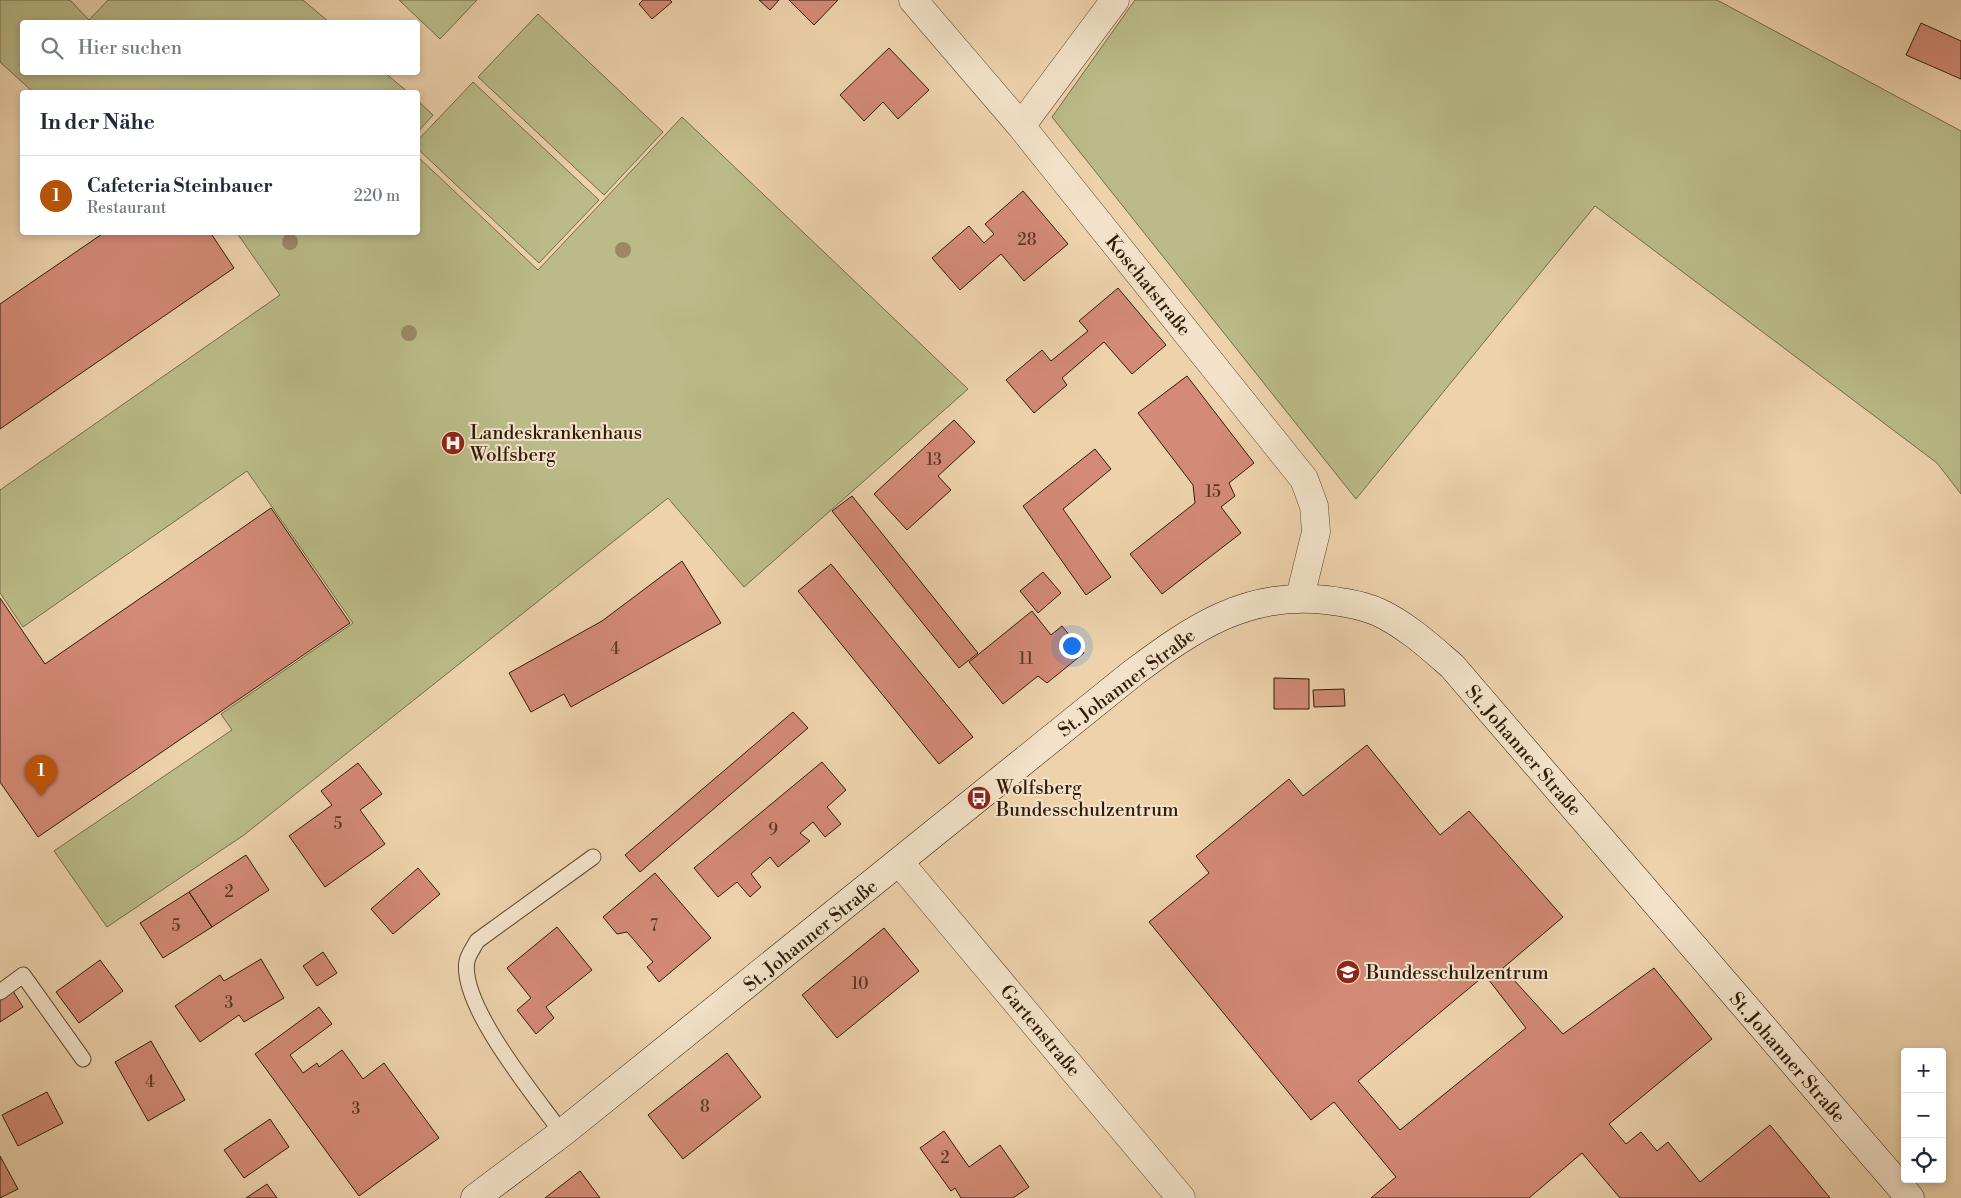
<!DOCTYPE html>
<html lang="de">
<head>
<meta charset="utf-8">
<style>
  :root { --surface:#fff; --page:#f6f6f7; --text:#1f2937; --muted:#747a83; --line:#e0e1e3; --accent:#b45309 }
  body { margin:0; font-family:"Libre Bodoni",serif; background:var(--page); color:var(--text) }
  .controls { position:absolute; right:15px; bottom:15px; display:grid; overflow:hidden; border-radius:5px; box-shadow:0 2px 8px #0003 }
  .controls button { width:45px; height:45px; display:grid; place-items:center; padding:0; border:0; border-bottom:1px solid var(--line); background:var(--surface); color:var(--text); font:25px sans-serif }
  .you { position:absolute; left:1071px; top:645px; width:18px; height:18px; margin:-12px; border:4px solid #fff; border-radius:50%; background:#1a73e8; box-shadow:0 0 0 8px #1a73e833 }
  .badge { display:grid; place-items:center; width:32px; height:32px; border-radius:50%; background:var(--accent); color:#fff; font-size:16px; font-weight:700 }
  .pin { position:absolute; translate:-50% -41px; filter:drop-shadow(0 1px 2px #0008) }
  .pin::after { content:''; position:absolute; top:26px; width:18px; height:15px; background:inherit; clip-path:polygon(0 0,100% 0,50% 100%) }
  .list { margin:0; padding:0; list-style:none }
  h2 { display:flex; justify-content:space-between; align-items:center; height:65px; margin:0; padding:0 20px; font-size:21px }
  h2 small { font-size:16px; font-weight:400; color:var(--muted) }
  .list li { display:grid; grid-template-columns:32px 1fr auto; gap:15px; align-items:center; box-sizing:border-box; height:80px; padding:0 20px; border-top:1px solid var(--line) }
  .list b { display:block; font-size:19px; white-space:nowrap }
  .list p { margin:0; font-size:16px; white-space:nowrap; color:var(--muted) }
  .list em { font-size:16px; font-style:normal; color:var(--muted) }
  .icon { flex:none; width:28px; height:28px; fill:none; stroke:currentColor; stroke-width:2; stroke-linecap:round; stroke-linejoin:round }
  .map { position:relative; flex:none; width:1961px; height:1198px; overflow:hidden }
  .search { position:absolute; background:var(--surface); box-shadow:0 2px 8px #0003; left:20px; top:20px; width:400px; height:55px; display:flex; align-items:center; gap:12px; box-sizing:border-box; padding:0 18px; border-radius:5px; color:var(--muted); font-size:19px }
  .panel { position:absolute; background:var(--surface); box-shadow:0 2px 8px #0003; left:20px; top:90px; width:400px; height:145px; border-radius:5px }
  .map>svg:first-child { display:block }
  .green { fill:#babb88; stroke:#756b48 }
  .building { fill:#d38a76; stroke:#301b09; fill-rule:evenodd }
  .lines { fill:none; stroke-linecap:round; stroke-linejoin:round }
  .lane-casing { stroke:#5f4932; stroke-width:17 }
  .street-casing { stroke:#5f4932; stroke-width:29 }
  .secondary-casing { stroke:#301b09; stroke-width:29 }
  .lane { stroke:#f3e2c9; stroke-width:15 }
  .street { stroke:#f3e2c9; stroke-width:28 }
  .secondary { stroke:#f3e2c9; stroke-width:28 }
  .tree { fill:#9c8867 }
  .labels { text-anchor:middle; stroke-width:4; stroke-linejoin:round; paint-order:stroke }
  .number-label { font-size:16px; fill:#593724 }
  .street-label { font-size:19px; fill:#301b09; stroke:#f3e2c9 }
  .poi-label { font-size:19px; fill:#301b09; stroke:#f3e2c9; text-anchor:start }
</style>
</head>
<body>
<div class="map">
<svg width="1961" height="1198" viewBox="0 0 1961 1198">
  <rect width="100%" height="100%" fill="#edd2ac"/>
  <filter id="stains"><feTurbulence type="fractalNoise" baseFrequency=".004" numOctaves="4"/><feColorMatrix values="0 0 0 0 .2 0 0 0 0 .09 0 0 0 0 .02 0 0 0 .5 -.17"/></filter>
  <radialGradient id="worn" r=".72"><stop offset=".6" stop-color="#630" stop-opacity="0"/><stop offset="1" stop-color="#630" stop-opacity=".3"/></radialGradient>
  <path class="green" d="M 0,0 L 70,0 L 89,20 L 108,0 L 303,0 L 329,22 L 22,22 L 22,72 L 385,73 L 408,92 L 33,92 L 0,62 Z
    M 399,0 L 477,0 L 440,39 Z
    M 1135,0 L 1717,0 L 1961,131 L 1961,494 L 1937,463 L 1595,206 L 1356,499 L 1052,117 Z
    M 538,14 L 663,132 L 604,195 L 478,77 Z
    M 473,82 L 599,200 L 539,263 L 418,149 L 418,140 Z
    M 418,101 L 433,115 L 418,132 Z
    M 682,117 L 968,389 L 744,587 L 668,498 L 244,835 L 107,927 L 54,851 L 232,730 L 221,714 L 353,623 L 247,471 L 23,627 L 0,593 L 0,490 L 280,295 L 237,233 L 418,232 L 418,157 L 538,270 Z"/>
  <path class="building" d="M 643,0 L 670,0 L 672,2 L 652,19 L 639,4 Z
    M 759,0 L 779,0 L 770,10 Z
    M 789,0 L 838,0 L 814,25 Z
    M 1921,23 L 1961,41 L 1961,79 L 1906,55 Z
    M 889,48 L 929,90 L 898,119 L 883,102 L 864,121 L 840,95 Z
    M 1023,191 L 1068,244 L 1024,281 L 1001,254 L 960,290 L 932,258 L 969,226 L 984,243 L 994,234 L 985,224 Z
    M 105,232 L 210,232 L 234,268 L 0,429 L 0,304 Z
    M 1118,288 L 1166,345 L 1132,374 L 1104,342 L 1062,378 L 1067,385 L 1034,413 L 1006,380 L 1042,350 L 1051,361 L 1088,331 L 1079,321 Z
    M 1187,376 L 1254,463 L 1229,483 L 1235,496 L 1221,507 L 1241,533 L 1162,594 L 1130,554 L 1195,503 L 1193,485 L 1138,413 Z
    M 954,420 L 975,442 L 938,476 L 951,490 L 907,530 L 874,494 Z
    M 1095,449 L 1111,469 L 1063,509 L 1111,577 L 1086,595 L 1023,506 Z
    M 852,496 L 978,653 L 959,668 L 832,511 Z
    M 271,508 L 350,623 L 38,837 L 0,782 L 0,598 L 45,664 Z
    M 682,561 L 721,623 L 571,707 L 564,694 L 531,712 L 509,673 L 602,621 Z
    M 831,564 L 973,737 L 939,764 L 798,591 Z
    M 1043,572 L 1061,593 L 1038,613 L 1020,591 Z
    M 1032,611 L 1051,635 L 1062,626 L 1084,653 L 1047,683 L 1038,676 L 1003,704 L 969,662 Z
    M 1274,678 L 1309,679 L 1309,709 L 1274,709 Z
    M 1344,689 L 1345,706 L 1314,707 L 1313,690 Z
    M 793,712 L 808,728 L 640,872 L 625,855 Z
    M 1367,745 L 1440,835 L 1469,811 L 1563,917 L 1503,968 L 1563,1034 L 1654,968 L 1712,1039 L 1609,1124 L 1626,1144 L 1641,1132 L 1657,1151 L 1668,1142 L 1700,1182 L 1770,1125 L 1830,1198 L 1620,1198 L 1582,1153 L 1529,1198 L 1371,1198 L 1396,1177 L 1334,1102 L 1311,1120 L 1149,922 L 1209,873 L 1196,856 L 1289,779 L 1303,796 ZM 1485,975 L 1526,1028 L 1400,1130 L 1358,1081 Z
    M 822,762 L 846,790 L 827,807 L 841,824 L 825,837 L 813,822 L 800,833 L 810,841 L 778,867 L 770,857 L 751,874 L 761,887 L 750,897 L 737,882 L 718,897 L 694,868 Z
    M 358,763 L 382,794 L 360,810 L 385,844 L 325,887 L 289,836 L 332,805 L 321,791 Z
    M 246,855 L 269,890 L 212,927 L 189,892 Z
    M 418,868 L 440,894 L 393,934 L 371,909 Z
    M 655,873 L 711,938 L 659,982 L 647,967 L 653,962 L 627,932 L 617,934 L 603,917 Z
    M 189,892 L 212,927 L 163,958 L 140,923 Z
    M 557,927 L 592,970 L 546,1007 L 554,1018 L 536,1034 L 517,1010 L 531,998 L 507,968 Z
    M 884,928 L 919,971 L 837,1038 L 802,995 Z
    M 323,952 L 337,973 L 317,986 L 303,966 Z
    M 261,959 L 284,998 L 244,1022 L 239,1015 L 200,1042 L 175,1006 L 220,975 L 224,981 Z
    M 100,960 L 123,991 L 79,1023 L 56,992 Z
    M 13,991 L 23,1007 L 0,1022 L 0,1000 Z
    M 319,1007 L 332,1024 L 290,1055 L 303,1073 L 317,1063 L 319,1067 L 342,1050 L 363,1079 L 384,1063 L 439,1138 L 359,1196 L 255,1054 Z
    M 151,1041 L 185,1100 L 148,1121 L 115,1062 Z
    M 727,1053 L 761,1097 L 683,1159 L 648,1115 Z
    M 47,1092 L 63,1123 L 18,1146 L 2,1115 Z
    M 270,1119 L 289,1147 L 244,1178 L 224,1150 Z
    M 944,1131 L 969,1167 L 1000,1145 L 1029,1187 L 1013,1198 L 961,1198 L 955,1188 L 951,1191 L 920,1148 Z
    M 0,1156 L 18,1189 L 0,1198 Z
    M 580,1171 L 600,1198 L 545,1198 Z
    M 267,1184 L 277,1198 L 246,1198 Z"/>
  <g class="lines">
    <g class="lane-casing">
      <path id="lane" d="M 0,992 L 23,975 L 83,1059
        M 562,1133 C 536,1097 459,1005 467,961 C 468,955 474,947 477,941 L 593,857"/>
    </g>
    <g class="street-casing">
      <path id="street" d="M 913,0 L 1021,126 L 1304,479 L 1314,506 L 1316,532 L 1300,597
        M 1021,126 L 1115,0
        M 900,863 L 1181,1198"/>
    </g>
    <g class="secondary-casing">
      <path id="secondary" d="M 475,1198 L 562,1133 L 1133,673 C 1193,628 1247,591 1326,600 C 1343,602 1362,605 1378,612 C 1406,625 1429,646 1452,666 L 1910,1198"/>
    </g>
    <use href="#lane" class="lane"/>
    <use href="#street" class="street"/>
    <use href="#secondary" class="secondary"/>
  </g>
  <g class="tree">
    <circle cx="290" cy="242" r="8"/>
    <circle cx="623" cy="250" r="8"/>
    <circle cx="409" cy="333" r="8"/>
  </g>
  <defs>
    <g id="hospital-disc" transform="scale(1.25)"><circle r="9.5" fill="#8f2418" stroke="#f3e2c9"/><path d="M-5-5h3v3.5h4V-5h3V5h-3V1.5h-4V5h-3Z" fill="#fff"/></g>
    <g id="bus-disc" transform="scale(1.25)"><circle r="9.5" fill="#8f2418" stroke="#f3e2c9"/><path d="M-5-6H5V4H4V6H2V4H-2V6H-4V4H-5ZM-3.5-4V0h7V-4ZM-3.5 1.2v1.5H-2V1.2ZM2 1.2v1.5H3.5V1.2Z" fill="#fff"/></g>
    <g id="university-disc" transform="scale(1.25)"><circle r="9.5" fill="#8f2418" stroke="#f3e2c9"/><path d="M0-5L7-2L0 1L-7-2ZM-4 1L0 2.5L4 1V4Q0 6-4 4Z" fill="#fff"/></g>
  </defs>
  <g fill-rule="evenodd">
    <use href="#hospital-disc" x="453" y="443"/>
    <use href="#bus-disc" x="979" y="798"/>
    <use href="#university-disc" x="1348" y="972"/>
  </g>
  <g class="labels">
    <g class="number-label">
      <text x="1027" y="245">28</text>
      <text x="934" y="465">13</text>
      <text x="1213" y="497">15</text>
      <text x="615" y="654">4</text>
      <text x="1026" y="664">11</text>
      <text x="338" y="829">5</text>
      <text x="773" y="835">9</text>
      <text x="229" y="897">2</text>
      <text x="176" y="931">5</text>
      <text x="654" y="931">7</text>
      <text x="860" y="989">10</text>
      <text x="229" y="1008">3</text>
      <text x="150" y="1087">4</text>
      <text x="705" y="1112">8</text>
      <text x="356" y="1114">3</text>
      <text x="945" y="1163">2</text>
    </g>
    <g class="street-label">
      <text transform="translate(1149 285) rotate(51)" y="7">Koschatstraße</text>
      <text transform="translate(1126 682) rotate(-37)" y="7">St. Johanner Straße</text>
      <text transform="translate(1524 750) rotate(49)" y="7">St. Johanner Straße</text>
      <text transform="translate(810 935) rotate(-39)" y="7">St. Johanner Straße</text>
      <text transform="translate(1041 1030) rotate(50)" y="7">Gartenstraße</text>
      <text transform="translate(1788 1057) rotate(49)" y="7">St. Johanner Straße</text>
    </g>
    <g class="poi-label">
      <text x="470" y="439">Landeskrankenhaus<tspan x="470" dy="22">Wolfsberg</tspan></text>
      <text x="996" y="794">Wolfsberg<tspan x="996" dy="22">Bundesschulzentrum</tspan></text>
      <text x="1366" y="979">Bundesschulzentrum</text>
    </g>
  </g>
  <rect width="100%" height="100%" filter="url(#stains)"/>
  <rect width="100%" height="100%" fill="url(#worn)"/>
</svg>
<div class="controls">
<button>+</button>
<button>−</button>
<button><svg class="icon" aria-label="locate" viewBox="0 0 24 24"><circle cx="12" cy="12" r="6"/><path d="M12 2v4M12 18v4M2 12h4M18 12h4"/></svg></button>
</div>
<div class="you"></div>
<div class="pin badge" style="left:41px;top:796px">1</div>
<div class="search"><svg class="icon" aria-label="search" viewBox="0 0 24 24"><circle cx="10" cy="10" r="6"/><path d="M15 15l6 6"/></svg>Hier suchen</div>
<section class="panel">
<h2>In der Nähe<small></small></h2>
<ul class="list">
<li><span class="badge">1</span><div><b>Cafeteria Steinbauer</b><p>Restaurant</p></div><em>220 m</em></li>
</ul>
</section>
</div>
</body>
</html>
